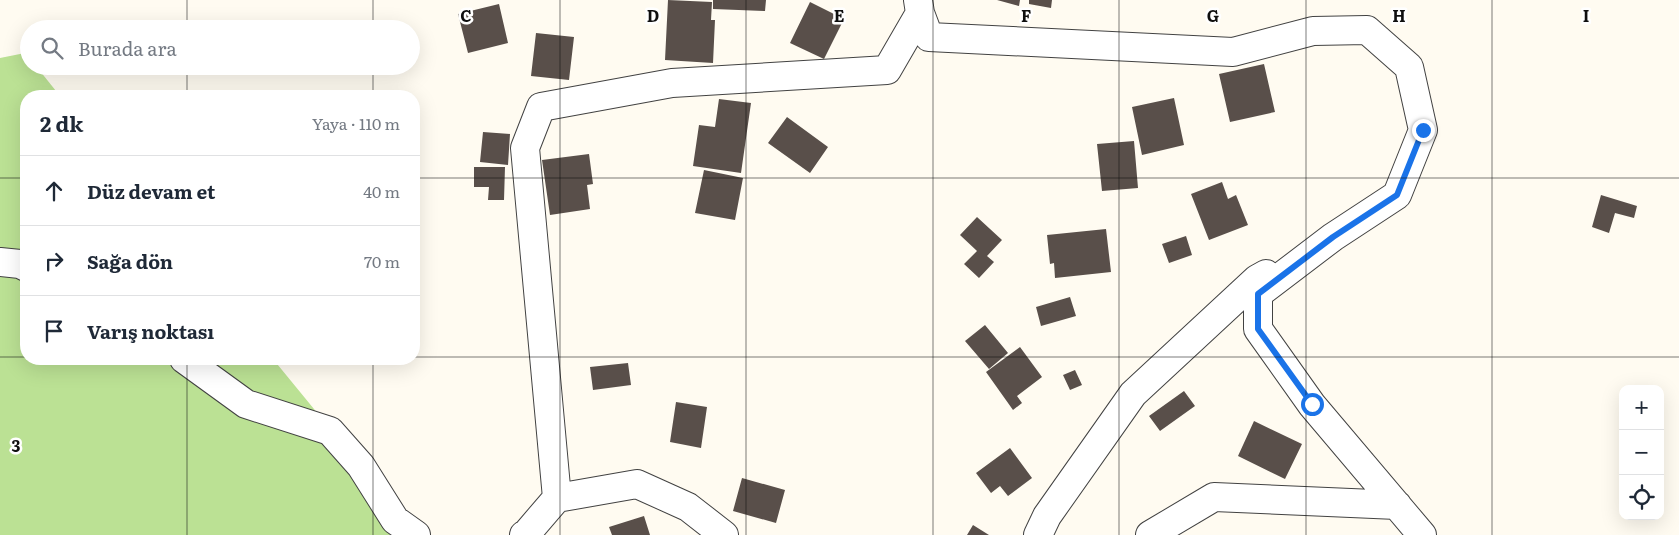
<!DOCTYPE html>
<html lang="tr">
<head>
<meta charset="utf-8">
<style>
  :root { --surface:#fff; --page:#f2f2f3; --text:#1f2937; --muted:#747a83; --line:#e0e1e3 }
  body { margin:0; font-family:Literata,serif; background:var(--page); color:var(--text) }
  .controls { position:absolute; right:15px; bottom:15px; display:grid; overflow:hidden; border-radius:10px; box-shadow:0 5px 20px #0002 }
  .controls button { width:45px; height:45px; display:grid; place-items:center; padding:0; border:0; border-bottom:1px solid var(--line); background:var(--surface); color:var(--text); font:25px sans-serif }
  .stop { position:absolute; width:15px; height:15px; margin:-11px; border:4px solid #1a73e8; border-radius:50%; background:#fff }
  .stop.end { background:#1a73e8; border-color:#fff; box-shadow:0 1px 5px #0008 }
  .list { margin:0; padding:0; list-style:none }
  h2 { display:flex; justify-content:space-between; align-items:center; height:65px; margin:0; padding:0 20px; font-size:21px }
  h2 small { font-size:16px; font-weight:400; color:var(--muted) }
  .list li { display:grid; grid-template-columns:32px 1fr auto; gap:15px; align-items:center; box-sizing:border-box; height:70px; padding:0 20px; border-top:1px solid var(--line) }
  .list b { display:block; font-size:19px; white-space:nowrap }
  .list em { font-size:16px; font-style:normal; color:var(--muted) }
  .icon { flex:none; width:28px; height:28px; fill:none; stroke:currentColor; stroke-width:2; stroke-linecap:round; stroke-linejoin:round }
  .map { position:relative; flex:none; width:1679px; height:535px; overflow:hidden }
  .search { position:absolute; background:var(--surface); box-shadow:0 5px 20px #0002; left:20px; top:20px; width:400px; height:55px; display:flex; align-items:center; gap:12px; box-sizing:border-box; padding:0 18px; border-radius:28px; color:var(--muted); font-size:19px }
  .panel { position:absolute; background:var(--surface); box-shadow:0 5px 20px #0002; left:20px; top:90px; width:400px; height:275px; border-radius:20px }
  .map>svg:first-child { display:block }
  .forest { fill:#bbe194 }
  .building { fill:#594f4a }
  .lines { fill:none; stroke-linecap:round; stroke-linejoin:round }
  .minor-casing { stroke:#424242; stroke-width:30 }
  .minor { stroke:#fff; stroke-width:28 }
  .route { stroke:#1a73e8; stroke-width:6 }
  .grid { fill:none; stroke:#0f0f0f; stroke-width:1; stroke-opacity:0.55 }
  .grid-label { font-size:16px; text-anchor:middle; font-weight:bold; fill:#0f0f0f; stroke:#fff; stroke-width:5; stroke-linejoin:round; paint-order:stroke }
</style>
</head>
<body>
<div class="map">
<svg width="1679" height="535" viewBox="0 0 1679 535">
  <rect width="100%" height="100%" fill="#fffbf1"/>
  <path class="forest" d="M 25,53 L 29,58 L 29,66 L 36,66 L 60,96 L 26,96 L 26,359 L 273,359 L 373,481 L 397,535 L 0,535 L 0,58 Z"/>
  <path class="building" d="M 668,0 L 712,2 L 711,20 L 715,20 L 713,63 L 665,60 Z
    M 713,0 L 766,0 L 765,11 L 713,9 Z
    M 997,0 L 1020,0 L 1019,6 Z
    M 1029,0 L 1052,0 L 1051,8 L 1029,4 Z
    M 810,2 L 844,19 L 824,59 L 790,43 Z
    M 499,4 L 508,43 L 468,53 L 458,14 Z
    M 536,33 L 574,37 L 569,80 L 531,76 Z
    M 1264,64 L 1275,112 L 1230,122 L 1219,74 Z
    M 1174,98 L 1184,145 L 1142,155 L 1132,107 Z
    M 719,99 L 751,103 L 741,173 L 693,166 L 699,125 L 715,127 Z
    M 787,117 L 828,147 L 810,173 L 768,143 Z
    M 483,132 L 510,134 L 508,165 L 480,162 Z
    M 1134,141 L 1138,188 L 1102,191 L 1097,144 Z
    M 589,154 L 593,184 L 587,185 L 590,209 L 550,215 L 542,160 Z
    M 474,167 L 505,167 L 504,200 L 488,200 L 489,187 L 474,187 Z
    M 704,170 L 743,178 L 735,220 L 695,213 Z
    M 1222,182 L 1228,199 L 1236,195 L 1248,225 L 1209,240 L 1191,194 Z
    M 1601,195 L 1637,206 L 1634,218 L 1615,213 L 1609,233 L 1592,227 Z
    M 977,217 L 1002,240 L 987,256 L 994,262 L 979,278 L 964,264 L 977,251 L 960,235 Z
    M 1106,229 L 1111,272 L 1055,278 L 1054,263 L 1050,264 L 1047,235 Z
    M 1186,236 L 1192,255 L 1169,263 L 1162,244 Z
    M 1070,297 L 1076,316 L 1041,326 L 1036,307 Z
    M 985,325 L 1008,353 L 989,369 L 965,341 Z
    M 1020,347 L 1042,377 L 1017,396 L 1022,403 L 1013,410 L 986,372 Z
    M 628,363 L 631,385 L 593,390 L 590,367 Z
    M 1075,370 L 1082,385 L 1070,390 L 1063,375 Z
    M 1184,391 L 1195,406 L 1160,431 L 1149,416 Z
    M 676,402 L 707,407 L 701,448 L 670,442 Z
    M 1254,421 L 1302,444 L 1285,479 L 1238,456 Z
    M 1010,448 L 1032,478 L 1008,496 L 1000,486 L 991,493 L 976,473 Z
    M 742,478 L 785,490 L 776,523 L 733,511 Z
    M 644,516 L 650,535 L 612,535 L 609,527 Z
    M 973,525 L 989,535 L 967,535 Z"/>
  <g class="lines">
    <g class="minor-casing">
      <path id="minor" d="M 918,0 L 920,13 L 929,37 L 1233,52 L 1313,31 L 1367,30 L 1409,67 L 1423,130 L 1397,195 L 1333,237 L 1258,294 L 1258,329 L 1312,405 L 1422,535
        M 0,262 L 20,264 L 26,267
        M 184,359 L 246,404 L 330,431 L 361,466 L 395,520 L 416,535
        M 557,498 L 525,148 L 541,107 L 672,83 L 887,70 L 920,13
        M 524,535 L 527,533 L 557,498 L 637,484 L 688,507 L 724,535
        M 1038,535 L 1047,516 L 1133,394 L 1257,279 L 1266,274
        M 1150,535 L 1214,497 L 1397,505"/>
    </g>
    <use href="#minor" class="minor"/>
  </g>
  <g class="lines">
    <path class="route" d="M 1312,404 L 1258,329 L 1258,294 L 1333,237 L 1397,195 L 1423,130"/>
  </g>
  <path class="grid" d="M 187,0 L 187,29M 373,0 L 373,29M 560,0 L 560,535M 746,0 L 746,535M 933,0 L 933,535M 1119,0 L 1119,535M 1306,0 L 1306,535M 1492,0 L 1492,535M 187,66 L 187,96M 373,66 L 373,96M 0,178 L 26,178M 414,178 L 1679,178M 0,357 L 26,357M 414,357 L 1679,357M 187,359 L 187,535M 373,359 L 373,535"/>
  <g class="grid-label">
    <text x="466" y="22">C</text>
    <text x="653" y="22">D</text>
    <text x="839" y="22">E</text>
    <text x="1026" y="22">F</text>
    <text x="1213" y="22">G</text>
    <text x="1399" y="22">H</text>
    <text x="1586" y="22">I</text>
    <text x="16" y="452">3</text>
  </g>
</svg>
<div class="controls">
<button>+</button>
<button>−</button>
<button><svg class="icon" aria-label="locate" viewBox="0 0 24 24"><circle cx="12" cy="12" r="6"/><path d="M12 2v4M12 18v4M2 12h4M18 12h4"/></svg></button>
</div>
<div class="stop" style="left:1312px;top:404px"></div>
<div class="stop end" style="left:1423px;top:130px"></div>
<div class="search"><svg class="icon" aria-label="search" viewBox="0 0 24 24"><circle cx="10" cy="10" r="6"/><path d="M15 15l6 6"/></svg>Burada ara</div>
<section class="panel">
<h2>2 dk<small>Yaya · 110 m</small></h2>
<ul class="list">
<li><svg class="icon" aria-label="ahead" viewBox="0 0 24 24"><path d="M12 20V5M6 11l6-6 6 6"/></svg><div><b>Düz devam et</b></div><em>40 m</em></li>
<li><svg class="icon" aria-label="right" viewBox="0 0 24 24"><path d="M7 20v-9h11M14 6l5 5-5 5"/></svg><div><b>Sağa dön</b></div><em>70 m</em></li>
<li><svg class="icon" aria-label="arrive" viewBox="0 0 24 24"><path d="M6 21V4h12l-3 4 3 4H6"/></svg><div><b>Varış noktası</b></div></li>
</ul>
</section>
</div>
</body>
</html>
